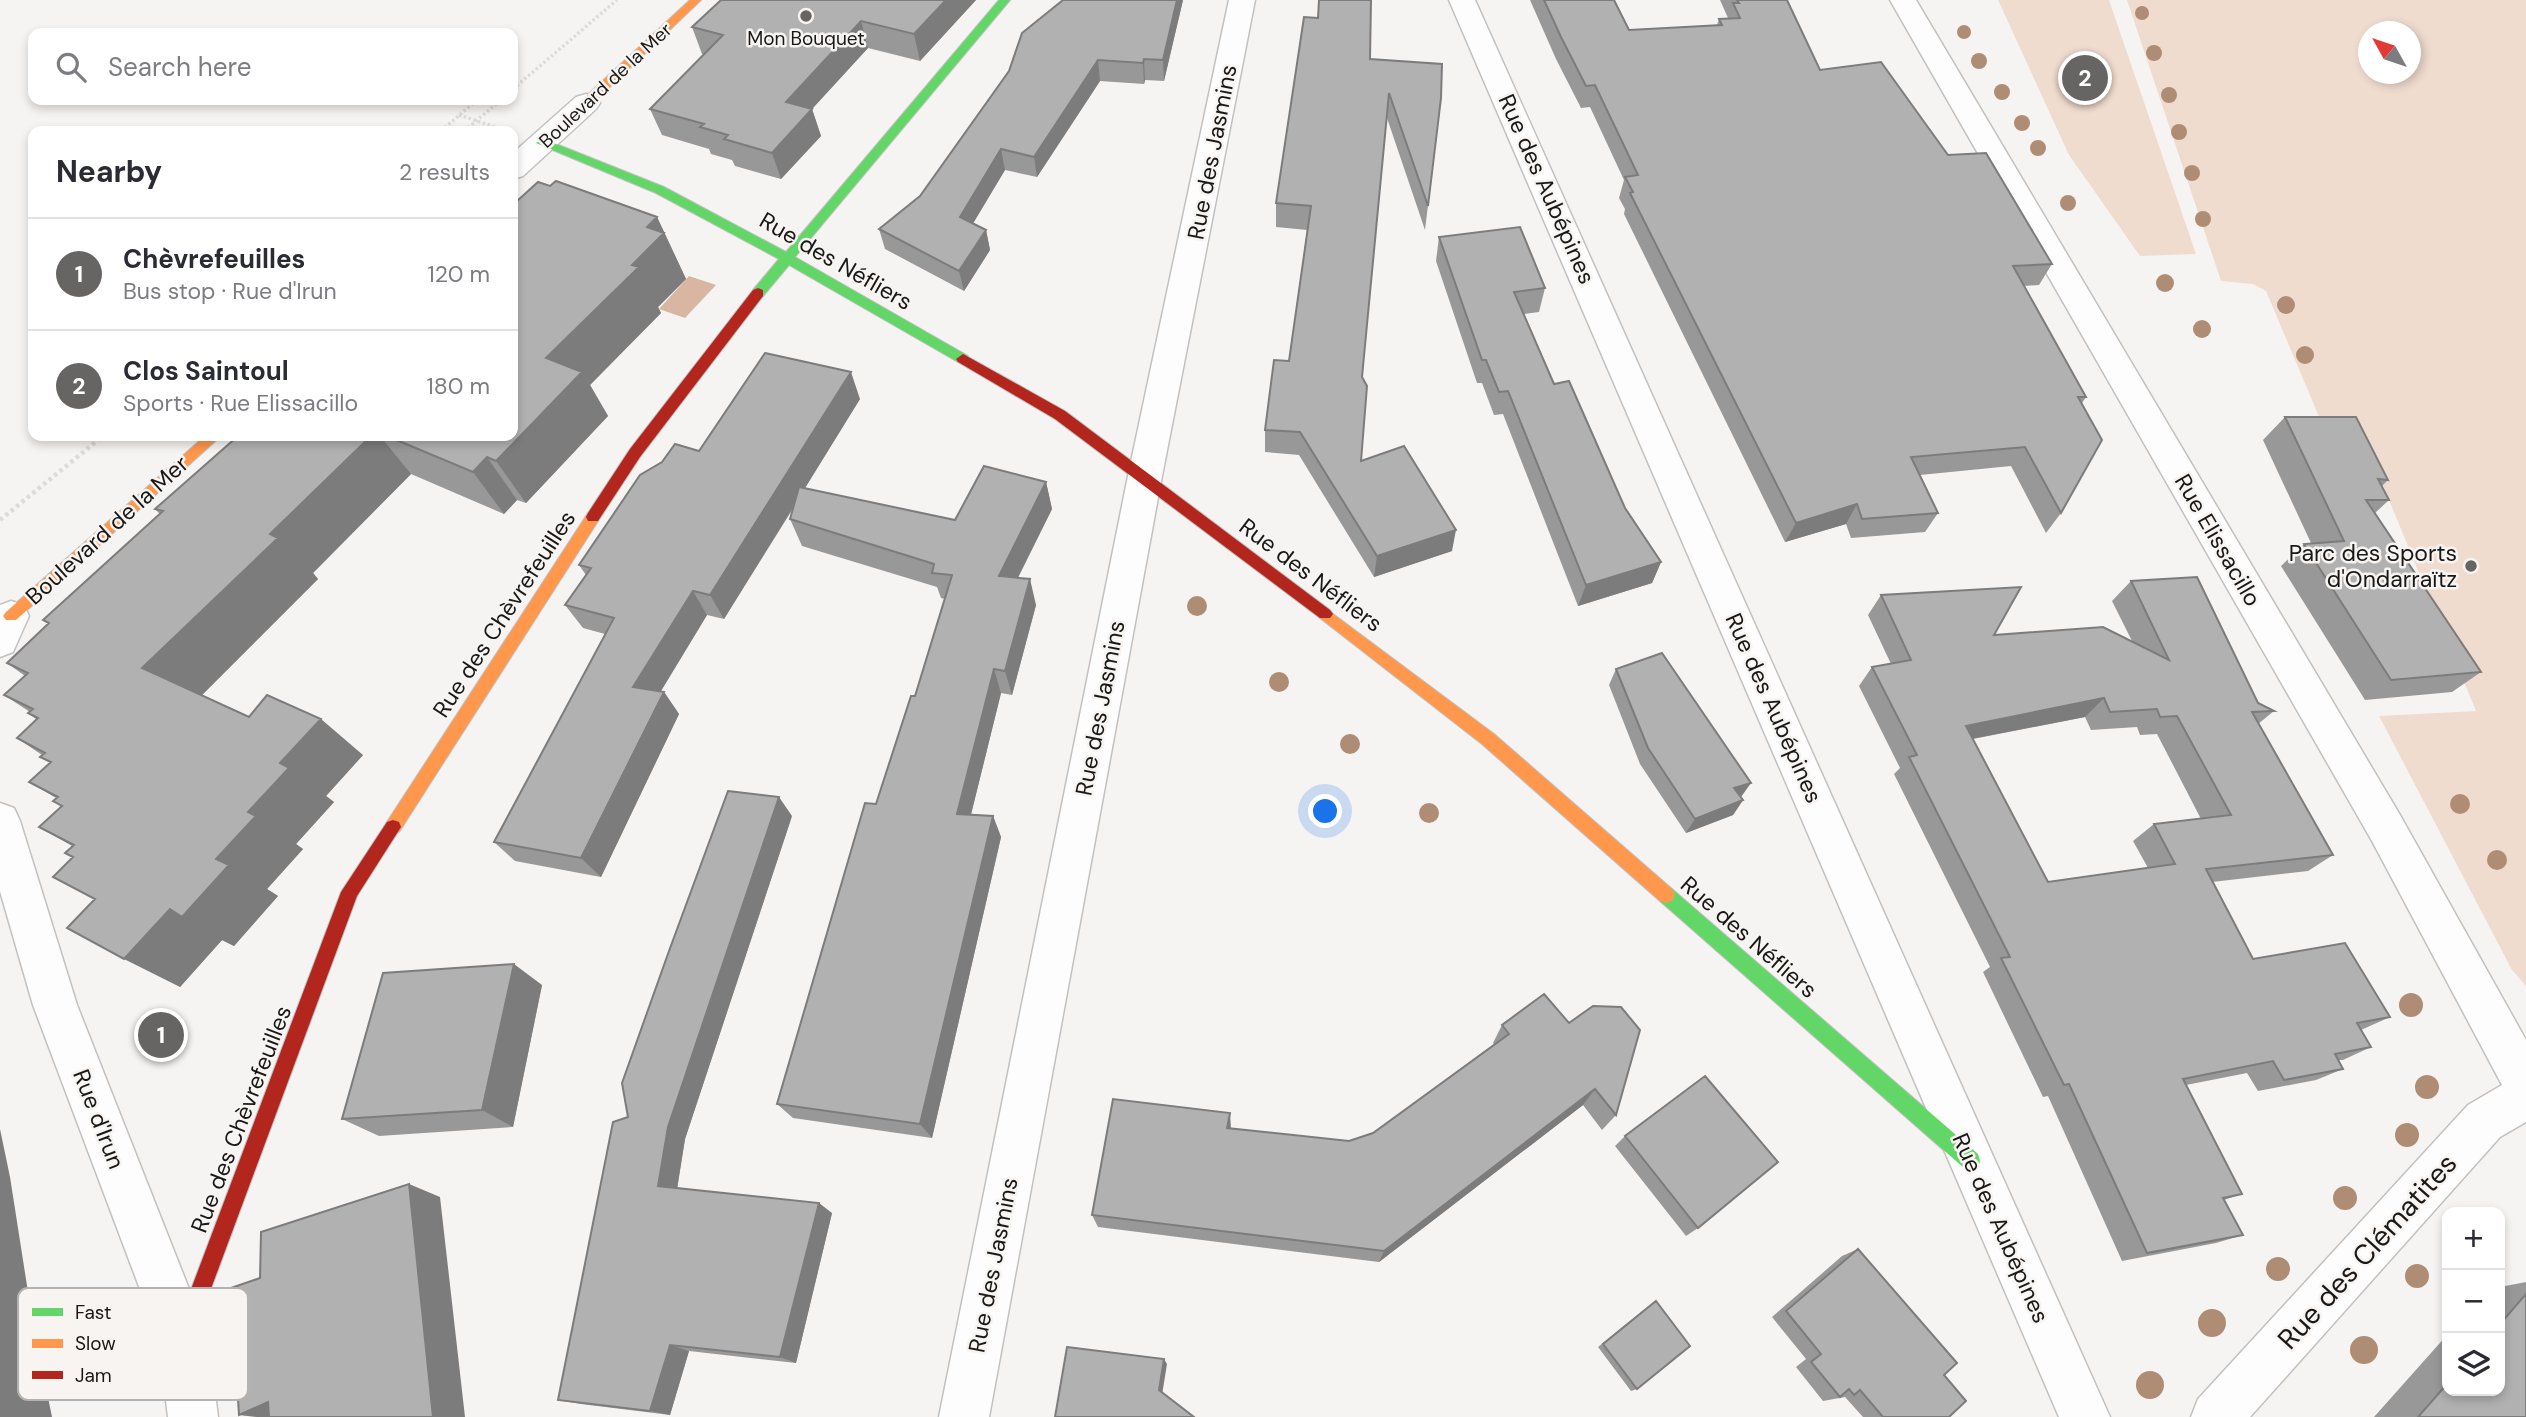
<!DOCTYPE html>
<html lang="en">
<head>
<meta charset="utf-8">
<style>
  :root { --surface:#fff; --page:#f7f7f7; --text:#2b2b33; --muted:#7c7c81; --line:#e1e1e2; --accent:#666564 }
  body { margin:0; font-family:"DM Sans",sans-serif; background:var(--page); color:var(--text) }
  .controls { position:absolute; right:21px; bottom:21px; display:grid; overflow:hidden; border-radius:14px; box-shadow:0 4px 10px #0003 }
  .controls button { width:63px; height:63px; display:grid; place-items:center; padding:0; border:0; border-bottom:2px solid var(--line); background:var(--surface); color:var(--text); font:35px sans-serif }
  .compass { position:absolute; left:2358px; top:21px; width:63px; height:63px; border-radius:50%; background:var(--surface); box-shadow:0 4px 10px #0003; rotate:310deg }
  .you { position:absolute; left:1326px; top:812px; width:24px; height:24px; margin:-18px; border:5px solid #fff; border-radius:50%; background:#1a73e8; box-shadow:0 0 0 10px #1a73e833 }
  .badge { display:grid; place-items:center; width:46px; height:46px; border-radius:50%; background:var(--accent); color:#fff; font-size:23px; font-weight:700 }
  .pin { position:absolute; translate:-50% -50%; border:4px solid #fff; box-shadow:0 2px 7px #0006 }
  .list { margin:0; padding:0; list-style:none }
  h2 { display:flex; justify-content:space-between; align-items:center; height:91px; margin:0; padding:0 28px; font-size:30px }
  h2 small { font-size:23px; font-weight:400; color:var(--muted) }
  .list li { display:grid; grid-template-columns:46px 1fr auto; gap:21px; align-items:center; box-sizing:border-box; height:112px; padding:0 28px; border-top:2px solid var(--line) }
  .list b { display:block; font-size:26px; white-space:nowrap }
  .list p { margin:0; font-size:23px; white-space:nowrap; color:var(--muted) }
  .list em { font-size:23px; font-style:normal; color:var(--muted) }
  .icon { flex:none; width:38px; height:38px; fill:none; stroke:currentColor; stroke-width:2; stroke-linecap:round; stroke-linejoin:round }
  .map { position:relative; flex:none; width:2526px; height:1417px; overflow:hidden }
  .search { position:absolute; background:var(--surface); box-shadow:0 4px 10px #0003; left:28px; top:28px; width:490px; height:77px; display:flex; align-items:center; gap:18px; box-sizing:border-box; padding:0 24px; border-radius:14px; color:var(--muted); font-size:26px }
  .panel { position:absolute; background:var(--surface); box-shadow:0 4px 10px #0003; left:28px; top:126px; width:490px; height:315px; border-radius:14px }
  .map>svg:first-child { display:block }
  .green { fill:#f0dbcf; fill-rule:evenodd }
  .water { fill:#d8b6a2 }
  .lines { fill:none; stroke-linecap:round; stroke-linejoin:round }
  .street-casing { stroke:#c2c1c0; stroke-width:3 }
  .fast-casing { stroke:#c2c1c0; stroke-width:2 }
  .slow-casing { stroke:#c2c1c0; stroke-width:2 }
  .jam-casing { stroke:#c2c1c0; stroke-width:2 }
  .path-far1 { stroke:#dcdbdb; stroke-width:3.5; stroke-dasharray:2.5 2.5; stroke-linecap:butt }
  .path { stroke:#dcdbdb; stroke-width:4.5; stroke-dasharray:3.5 3.5; stroke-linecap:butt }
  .street { fill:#fefdfd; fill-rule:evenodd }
  .fast { fill:#63d668; fill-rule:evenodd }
  .slow { fill:#ff974d; fill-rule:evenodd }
  .jam { fill:#b3261e; fill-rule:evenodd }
  .tree { fill:#af8d75 }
  .wall { fill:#999899; fill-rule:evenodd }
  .shaded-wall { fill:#7d7c7d }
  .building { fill:#b2b1b2; stroke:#7d7c7d; stroke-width:2; fill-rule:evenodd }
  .poi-dot { fill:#666564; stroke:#f7f4f2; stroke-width:2.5 }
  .labels { text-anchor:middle; stroke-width:5; stroke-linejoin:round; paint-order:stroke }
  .far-poi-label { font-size:19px; fill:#191817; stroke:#f7f4f2 }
  .far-street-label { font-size:19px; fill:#191817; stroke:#f7f4f2 }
  .street-label { font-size:23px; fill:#191817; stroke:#f7f4f2 }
  .poi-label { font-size:23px; fill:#191817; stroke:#f7f4f2; text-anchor:end }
  .near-street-label { font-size:28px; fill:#191817; stroke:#f7f4f2 }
  .key { fill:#f7f4f2; stroke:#b4b2b0; stroke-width:2 }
  .key-label { font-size:19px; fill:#191817 }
</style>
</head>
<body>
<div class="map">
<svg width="2526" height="1417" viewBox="0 0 2526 1417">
  <rect width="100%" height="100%" fill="#f6f4f3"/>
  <path class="green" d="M 1998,0 L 2109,0 L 2196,254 L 2140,256 L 2069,155 Z
    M 2127,0 L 2526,0 L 2526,986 L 2512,970 L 2379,716 L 2476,711 L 2356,420 L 2320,419 L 2266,291 L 2253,284 L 2221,281 ZM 2368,32 L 2410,32 L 2410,74 L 2368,74 Z"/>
  <path class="water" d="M 689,276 L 716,285 L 685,318 L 659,309 Z"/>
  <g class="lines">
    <g class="street-casing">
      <path id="street" d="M 1229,0 L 1255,0 L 1162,476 L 989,1417 L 939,1417 L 1128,476 Z
        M 1449,0 L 1475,0 L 2110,1417 L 2059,1417 Z
        M 1890,0 L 1916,0 L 2400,815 L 2526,1040 L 2526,1122 L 2500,1137 L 2250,1417 L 2191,1417 L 2198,1399 L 2468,1105 L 2502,1085 L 2372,841 Z
        M 586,94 L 596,97 L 600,103 L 596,109 L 523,176 L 513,179 L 513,153 L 576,97 Z
        M 11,601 L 24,605 L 29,616 L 13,652 L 0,657 L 0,605 Z
        M 0,803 L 14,808 L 20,821 L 77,1005 L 208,1337 L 218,1417 L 168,1417 L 158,1337 L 33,1005 L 0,891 Z"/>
    </g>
    <g class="fast-casing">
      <path id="fast" d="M 999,0 L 1010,0 L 795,257 L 968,356 L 968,362 L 958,362 L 789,265 L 763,296 L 753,296 L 753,290 L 779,259 L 656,193 L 536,143 L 542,139 L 546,140 L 664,187 L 786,252 Z
        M 1666,887 L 1672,889 L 1978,1154 L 1980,1161 L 1978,1168 L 1971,1170 L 1964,1168 L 1660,901 L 1657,895 L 1660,889 Z"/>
    </g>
    <g class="slow-casing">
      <path id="slow" d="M 690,0 L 701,0 L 590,106 L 582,106 L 582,100 Z
        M 205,436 L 221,436 L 16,620 L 6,620 L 3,616 L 6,612 Z
        M 593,511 L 600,517 L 598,521 L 399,832 L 393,834 L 387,832 L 385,827 L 387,822 L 588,513 Z
        M 1325,608 L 1494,734 L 1672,889 L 1675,895 L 1672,901 L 1666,903 L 1660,901 L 1482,744 L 1320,618 L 1317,614 L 1320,610 Z"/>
    </g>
    <g class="jam-casing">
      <path id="jam" d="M 758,288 L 763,290 L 763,296 L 640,457 L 598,521 L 588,521 L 586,517 L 588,513 L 630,449 L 753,290 Z
        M 963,354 L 1065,411 L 1330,610 L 1333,614 L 1330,618 L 1320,618 L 1055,419 L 958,362 L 956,359 Z
        M 393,820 L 399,822 L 401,827 L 357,896 L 193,1337 L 190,1344 L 183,1347 L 176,1344 L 173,1337 L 341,892 L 387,822 Z"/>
    </g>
    <path class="path-far1" d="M 513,89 L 617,0
      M 459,115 L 495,127
      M 441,131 L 477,100
      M 464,131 L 501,100"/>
    <path class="path" d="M 0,520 L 103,436"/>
    <use href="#street" class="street"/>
    <use href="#fast" class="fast"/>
    <use href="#slow" class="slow"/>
    <use href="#jam" class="jam"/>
  </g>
  <g class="tree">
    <circle cx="2142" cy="13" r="7"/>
    <circle cx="1964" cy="32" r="7"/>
    <circle cx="2154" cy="53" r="8"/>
    <circle cx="1979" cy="61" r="8"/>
    <circle cx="2002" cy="92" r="8"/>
    <circle cx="2169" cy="95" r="8"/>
    <circle cx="2022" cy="123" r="8"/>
    <circle cx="2179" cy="132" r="8"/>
    <circle cx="2038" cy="148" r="8"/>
    <circle cx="2192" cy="173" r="8"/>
    <circle cx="2068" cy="203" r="8"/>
    <circle cx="2203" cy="219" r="8"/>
    <circle cx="2165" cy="283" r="9"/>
    <circle cx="2286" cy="305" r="9"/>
    <circle cx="2202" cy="329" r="9"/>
    <circle cx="2305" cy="355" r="9"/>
    <circle cx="1197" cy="606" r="10"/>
    <circle cx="1279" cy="682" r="10"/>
    <circle cx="1350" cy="744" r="10"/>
    <circle cx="2460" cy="804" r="10"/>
    <circle cx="1429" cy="813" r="10"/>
    <circle cx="2497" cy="860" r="10"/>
    <circle cx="2411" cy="1005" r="12"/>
    <circle cx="2427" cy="1087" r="12"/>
    <circle cx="2407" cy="1135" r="12"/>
    <circle cx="2345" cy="1198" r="12"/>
    <circle cx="2278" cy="1269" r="12"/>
    <circle cx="2417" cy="1276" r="12"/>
    <circle cx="2212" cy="1323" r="14"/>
    <circle cx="2364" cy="1350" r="14"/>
    <circle cx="2150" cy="1385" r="14"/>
  </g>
  <path class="wall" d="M 721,0 L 976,0 L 920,61 L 868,48 L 812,109 L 821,136 L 781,179 L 735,166 L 732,160 L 711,154 L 709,149 L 662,135 L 650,109 L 704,54 L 702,54 L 692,27 Z
    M 1183,0 L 1164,81 L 1145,80 L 1144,84 L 1100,81 L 1037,177 L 1005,170 L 973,223 L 986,230 L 990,250 L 964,291 L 885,249 L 879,229 L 920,196 L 1009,71 Z
    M 1530,0 L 1614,0 L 1629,30 L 1717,25 L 1719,19 L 1728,18 L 1720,0 L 1787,0 L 1820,70 L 1948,155 L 2052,264 L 2039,285 L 2024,286 L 2086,397 L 2082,403 L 2061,513 L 2046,533 L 2011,466 L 1920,475 L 1938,513 L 1925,532 L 1851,538 L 1846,524 L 1785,542 L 1624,214 L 1625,209 L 1619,198 L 1624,180 L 1590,107 L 1581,108 L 1556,59 Z
    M 1370,59 L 1441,98 L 1425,230 L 1387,118 L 1362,377 L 1361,461 L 1452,551 L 1374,577 L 1299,455 L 1265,452 L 1265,430 L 1289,361 L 1307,230 L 1276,227 L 1276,203 Z
    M 550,186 L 657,217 L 686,279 L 658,307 L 661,313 L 590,385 L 608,416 L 526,503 L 517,500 L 504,514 L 411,474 L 313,573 L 318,579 L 202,695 L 249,717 L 363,755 L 326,796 L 334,802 L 296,844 L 303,849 L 267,889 L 278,896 L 234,946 L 222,940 L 180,987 L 94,899 L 73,857 L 72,846 L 39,827 L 61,806 L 56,798 L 29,782 L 50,763 L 40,757 L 42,755 L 17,738 L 36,719 L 28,713 L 30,712 L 4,695 L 25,676 L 7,663 L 48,624 L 43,620 L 160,514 L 155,509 L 238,436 L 513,436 L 516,202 Z
    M 1439,237 L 1545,288 L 1539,312 L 1524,314 L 1554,384 L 1625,508 L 1661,562 L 1652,583 L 1578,606 L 1503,414 L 1494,415 L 1482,383 L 1477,383 L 1436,261 Z
    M 860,399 L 805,488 L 955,520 L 1046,482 L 1052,509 L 1018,578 L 1036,605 L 1012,695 L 1001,693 L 971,814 L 993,816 L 1001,837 L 932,1138 L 793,1118 L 777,1104 L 876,804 L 915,696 L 945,599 L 941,598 L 937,587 L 802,546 L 790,519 L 794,507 L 724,619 L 707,615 L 661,691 L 664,692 L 679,714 L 601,877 L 515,861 L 494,842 L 605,634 L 583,628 L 565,605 L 586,575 L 579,565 L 699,451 Z
    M 2285,417 L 2388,480 L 2382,486 L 2389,500 L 2375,513 L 2481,672 L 2452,692 L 2365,700 L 2281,566 L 2304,544 L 2311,543 L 2263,440 Z
    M 2131,581 L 2258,703 L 2274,711 L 2258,724 L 2333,855 L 2308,871 L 2212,882 L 2253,959 L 2390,1017 L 2361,1030 L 2371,1047 L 2343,1060 L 2339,1060 L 2343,1069 L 2316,1080 L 2258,1091 L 2247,1073 L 2186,1085 L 2242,1194 L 2224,1200 L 2243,1235 L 2216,1243 L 2122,1261 L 2048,1096 L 2043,1097 L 1983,972 L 1990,967 L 1894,774 L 1900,768 L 1859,686 L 1872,667 L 1891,664 L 1868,615 L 1881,595 L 1994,635 L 2132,641 L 2112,601 ZM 2085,717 L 2091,730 L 2137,727 L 2140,735 L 2157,734 L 2201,819 L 2154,824 L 2133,841 L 2148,868 L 2048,882 L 1973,739 Z
    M 1616,669 L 1741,797 L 1743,800 L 1733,815 L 1686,833 L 1640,764 L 1609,685 Z
    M 792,816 L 685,1139 L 677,1188 L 832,1213 L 796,1363 L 689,1351 L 670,1415 L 581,1404 L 558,1400 Z
    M 542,985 L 513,1127 L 379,1136 L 342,1119 Z
    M 1544,994 L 1616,1115 L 1602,1130 L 1583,1105 L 1379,1262 L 1098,1227 L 1092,1215 L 1231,1129 L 1349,1141 L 1373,1133 L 1494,1044 L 1493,1043 L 1502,1025 Z
    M 1625,1136 L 1698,1228 L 1686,1236 L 1615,1146 Z
    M 1858,1249 L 1944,1375 L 1949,1417 L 1863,1417 L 1845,1397 L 1823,1401 L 1796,1367 L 1806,1359 L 1772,1317 L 1842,1256 Z
    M 2526,1282 L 2526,1417 L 2374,1417 L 2447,1335 L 2447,1391 L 2500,1391 L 2500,1287 Z
    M 1656,1301 L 1637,1389 L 1631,1391 L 1598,1347 L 1650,1305 Z"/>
  <path class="shaded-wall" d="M 946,0 L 976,0 L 920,61 L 914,34 Z
    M 1177,0 L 1183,0 L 1164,81 L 1163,60 Z
    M 861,21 L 868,48 L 812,109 L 821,136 L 781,179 L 772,153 L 786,102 Z
    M 1144,59 L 1145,80 L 1144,84 L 1143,63 Z
    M 1098,60 L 1100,81 L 1037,177 L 1034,157 Z
    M 1001,149 L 1005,170 L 965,237 L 960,217 Z
    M 657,217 L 686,279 L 658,307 L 661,313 L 590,385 L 608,416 L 526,503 L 496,461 L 546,358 L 632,265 L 647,227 Z
    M 986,230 L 990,250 L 964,291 L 959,271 Z
    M 851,372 L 860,399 L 724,619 L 710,595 Z
    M 371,436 L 380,436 L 411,474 L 313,573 L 318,579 L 191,706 L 142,668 L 270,534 Z
    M 487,457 L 517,500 L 504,514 L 473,472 Z
    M 1046,482 L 1052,509 L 1006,601 L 999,576 Z
    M 1857,504 L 1846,524 L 1785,542 L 1796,523 Z
    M 1456,530 L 1452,551 L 1374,577 L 1377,556 Z
    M 1661,562 L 1652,583 L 1578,606 L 1586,585 Z
    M 1030,579 L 1036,605 L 1012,695 L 1005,671 Z
    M 693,591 L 707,615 L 650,709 L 633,687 Z
    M 994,669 L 1001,693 L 966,835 L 957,814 Z
    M 664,692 L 679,714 L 601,877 L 581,858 Z
    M 2104,698 L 2085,717 L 1950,743 L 1966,726 Z
    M 321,719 L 363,755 L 326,796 L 334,802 L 296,844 L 303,849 L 267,889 L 278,896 L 234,946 L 222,940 L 180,987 L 124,959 L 216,859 L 280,763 Z
    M 1751,783 L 1741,797 L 1734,788 Z
    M 779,797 L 792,816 L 685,1139 L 676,1196 L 658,1186 L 668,1127 Z
    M 1743,800 L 1733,815 L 1686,833 L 1695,819 Z
    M 993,816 L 1001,837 L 932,1138 L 920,1124 Z
    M 514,964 L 542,985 L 513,1127 L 482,1110 Z
    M 1595,1089 L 1583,1105 L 1379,1262 L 1384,1251 Z
    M 1230,1113 L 1231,1129 L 1227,1128 Z
    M 0,1129 L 10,1177 L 33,1324 L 52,1417 L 0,1417 Z
    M 409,1184 L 440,1197 L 465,1417 L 433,1417 Z
    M 819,1203 L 832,1213 L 796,1363 L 780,1357 Z
    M 670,1345 L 689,1351 L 670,1415 L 650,1411 Z
    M 1164,1359 L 1167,1364 L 1162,1395 L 1159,1390 Z
    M 268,1402 L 285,1417 L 257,1417 L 239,1415 Z"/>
  <path class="building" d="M 721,0 L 946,0 L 914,34 L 861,21 L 786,102 L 812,109 L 772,153 L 724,139 L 728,135 L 700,127 L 704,124 L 650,109 L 723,35 L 692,27 Z
    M 1063,0 L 1177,0 L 1163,60 L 1144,59 L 1143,63 L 1098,60 L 1034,157 L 1001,149 L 960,217 L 986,230 L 959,271 L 879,229 L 920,196 L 1009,71 L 1022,33 Z
    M 1319,0 L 1371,0 L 1370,59 L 1442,64 L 1441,98 L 1428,206 L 1389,93 L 1362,377 L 1367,386 L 1361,461 L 1404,446 L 1456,530 L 1377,556 L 1300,432 L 1265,430 L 1274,360 L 1289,361 L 1311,206 L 1276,203 L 1304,17 L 1318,18 Z
    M 1544,0 L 1614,0 L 1629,30 L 1722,25 L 1719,19 L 1740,18 L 1733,3 L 1739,3 L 1737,0 L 1787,0 L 1820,70 L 1881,62 L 1948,155 L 1986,153 L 2052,264 L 2013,266 L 2086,397 L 2078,397 L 2102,440 L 2061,513 L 2025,447 L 1911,457 L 1938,513 L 1862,519 L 1857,504 L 1796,523 L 1630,193 L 1633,192 L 1625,177 L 1638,175 L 1595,85 L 1586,86 L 1561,37 Z
    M 556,181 L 657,217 L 647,227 L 664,233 L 632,265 L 639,267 L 546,358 L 582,372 L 496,461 L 487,457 L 473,472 L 387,436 L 513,436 L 513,200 L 516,202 L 538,182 L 550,186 Z
    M 1520,227 L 1545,288 L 1514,292 L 1554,384 L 1569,381 L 1625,508 L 1661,562 L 1586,585 L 1508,391 L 1499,392 L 1486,360 L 1482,360 L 1439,237 Z
    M 765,353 L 851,372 L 710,595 L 693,591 L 633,687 L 664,692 L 581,858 L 494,842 L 614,618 L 565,605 L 591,568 L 579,565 L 640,475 L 662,462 L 675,444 L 699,451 Z
    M 2285,417 L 2356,417 L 2388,480 L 2378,479 L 2389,500 L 2366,500 L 2481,672 L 2391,680 L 2304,544 L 2344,541 Z
    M 238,436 L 371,436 L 270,534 L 278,538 L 142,668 L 249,717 L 267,695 L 321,719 L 280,763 L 289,768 L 248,812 L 256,816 L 216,859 L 229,865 L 182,917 L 170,909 L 124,959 L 67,928 L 95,899 L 53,877 L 73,857 L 65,853 L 74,845 L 39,827 L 62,806 L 53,801 L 58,797 L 29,782 L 51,762 L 40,757 L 45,753 L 17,738 L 38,718 L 28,713 L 33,709 L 4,695 L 28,673 L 7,663 L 49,623 L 43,620 L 163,511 L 155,509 Z
    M 984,466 L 1046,482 L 999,576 L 1030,579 L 1005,671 L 994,669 L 957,814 L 993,816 L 920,1124 L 777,1104 L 865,803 L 876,804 L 911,696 L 915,696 L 952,575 L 932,573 L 934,564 L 790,519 L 799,487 L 955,520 Z
    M 2197,577 L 2258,703 L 2274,711 L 2252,712 L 2333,855 L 2206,869 L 2253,959 L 2345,943 L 2390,1017 L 2357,1023 L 2371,1047 L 2335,1054 L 2343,1069 L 2284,1080 L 2273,1061 L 2183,1079 L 2242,1194 L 2223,1198 L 2243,1235 L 2147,1253 L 2069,1084 L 2064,1085 L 2001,958 L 2010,957 L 1909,757 L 1917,755 L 1872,667 L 1911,660 L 1881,595 L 2021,587 L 1994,635 L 2103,627 L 2169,660 L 2131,581 ZM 2104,698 L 2110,712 L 2157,709 L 2160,717 L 2177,716 L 2231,815 L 2154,824 L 2175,864 L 2048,882 L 1966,726 Z
    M 1662,653 L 1751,783 L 1734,788 L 1743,800 L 1695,819 L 1648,748 L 1616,669 Z
    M 728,791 L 779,797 L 668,1127 L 658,1186 L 819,1203 L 780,1357 L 670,1345 L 650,1411 L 558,1400 L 613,1122 L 628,1117 L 622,1083 L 669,951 Z
    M 514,964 L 482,1110 L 342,1119 L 383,973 Z
    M 1544,994 L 1569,1023 L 1593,1006 L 1621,1007 L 1640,1030 L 1616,1115 L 1595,1089 L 1384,1251 L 1092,1215 L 1113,1099 L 1230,1113 L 1227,1128 L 1349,1141 L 1373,1133 L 1509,1034 L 1502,1025 Z
    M 1705,1076 L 1778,1162 L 1698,1228 L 1625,1136 Z
    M 409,1184 L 433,1417 L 269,1417 L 268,1402 L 239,1415 L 231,1288 L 260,1278 L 261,1232 Z
    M 1858,1249 L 1957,1363 L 1944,1375 L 1966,1401 L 1949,1417 L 1883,1417 L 1860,1390 L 1854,1395 L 1849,1389 L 1840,1397 L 1811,1362 L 1821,1354 L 1786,1311 Z
    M 2526,1294 L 2526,1417 L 2418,1417 L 2447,1384 L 2447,1391 L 2500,1391 L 2500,1324 Z
    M 1656,1301 L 1690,1346 L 1637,1389 L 1603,1344 Z
    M 1067,1347 L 1164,1359 L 1159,1390 L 1194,1417 L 1055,1417 Z"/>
  <g class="poi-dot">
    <circle cx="806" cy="16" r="7"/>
    <circle cx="2471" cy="566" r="7"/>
  </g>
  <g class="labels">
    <g class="far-poi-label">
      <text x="806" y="45">Mon Bouquet</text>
    </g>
    <g class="far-street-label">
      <text transform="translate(605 85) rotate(-43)" y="7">Boulevard de la Mer</text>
    </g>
    <g class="street-label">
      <text transform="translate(1212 152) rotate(-79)" y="8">Rue des Jasmins</text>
      <text transform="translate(1547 189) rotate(66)" y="8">Rue des Aubépines</text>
      <text transform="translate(836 261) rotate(30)" y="8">Rue des Néfliers</text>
      <text transform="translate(107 530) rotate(-42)" y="8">Boulevard de la Mer</text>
      <text transform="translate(2218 540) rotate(60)" y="8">Rue Elissacillo</text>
      <text transform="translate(1311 575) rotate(37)" y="8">Rue des Néfliers</text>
      <text transform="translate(504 614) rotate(-57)" y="8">Rue des Chèvrefeuilles</text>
      <text transform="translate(1100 708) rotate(-79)" y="8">Rue des Jasmins</text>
      <text transform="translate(1774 708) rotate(66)" y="8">Rue des Aubépines</text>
      <text transform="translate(1749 937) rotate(41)" y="8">Rue des Néfliers</text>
      <text transform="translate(99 1119) rotate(69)" y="8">Rue d'Irun</text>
      <text transform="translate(241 1119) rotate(-69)" y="8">Rue des Chèvrefeuilles</text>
      <text transform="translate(2001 1228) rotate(66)" y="8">Rue des Aubépines</text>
      <text transform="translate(993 1265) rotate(-79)" y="8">Rue des Jasmins</text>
    </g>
    <g class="poi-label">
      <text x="2457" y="561">Parc des Sports<tspan x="2457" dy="26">d'Ondarraïtz</tspan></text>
    </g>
    <g class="near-street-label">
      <text transform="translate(2367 1251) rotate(-48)" y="10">Rue des Clématites</text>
    </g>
  </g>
  <rect x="18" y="1288" width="230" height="112" rx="10" class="key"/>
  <rect x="32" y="1308" width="31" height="8" fill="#63d668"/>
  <rect x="32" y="1339" width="31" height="9" fill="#ff974d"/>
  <rect x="32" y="1371" width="31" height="8" fill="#b3261e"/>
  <g class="key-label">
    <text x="75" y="1319">Fast</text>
    <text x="75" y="1350">Slow</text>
    <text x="75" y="1382">Jam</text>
  </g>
</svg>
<div class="controls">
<button>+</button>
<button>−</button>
<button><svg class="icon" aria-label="layers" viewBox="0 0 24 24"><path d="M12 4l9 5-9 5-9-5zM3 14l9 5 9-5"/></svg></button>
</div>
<svg class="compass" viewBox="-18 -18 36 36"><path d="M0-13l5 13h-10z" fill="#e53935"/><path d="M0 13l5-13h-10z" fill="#7c7c81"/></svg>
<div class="you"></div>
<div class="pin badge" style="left:161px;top:1035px">1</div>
<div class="pin badge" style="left:2085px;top:78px">2</div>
<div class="search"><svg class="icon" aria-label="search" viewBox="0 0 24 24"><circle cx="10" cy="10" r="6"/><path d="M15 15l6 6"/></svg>Search here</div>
<section class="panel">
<h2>Nearby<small>2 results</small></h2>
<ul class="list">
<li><span class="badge">1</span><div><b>Chèvrefeuilles</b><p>Bus stop · Rue d'Irun</p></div><em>120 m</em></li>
<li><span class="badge">2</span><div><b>Clos Saintoul</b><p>Sports · Rue Elissacillo</p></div><em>180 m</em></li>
</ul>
</section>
</div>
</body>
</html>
